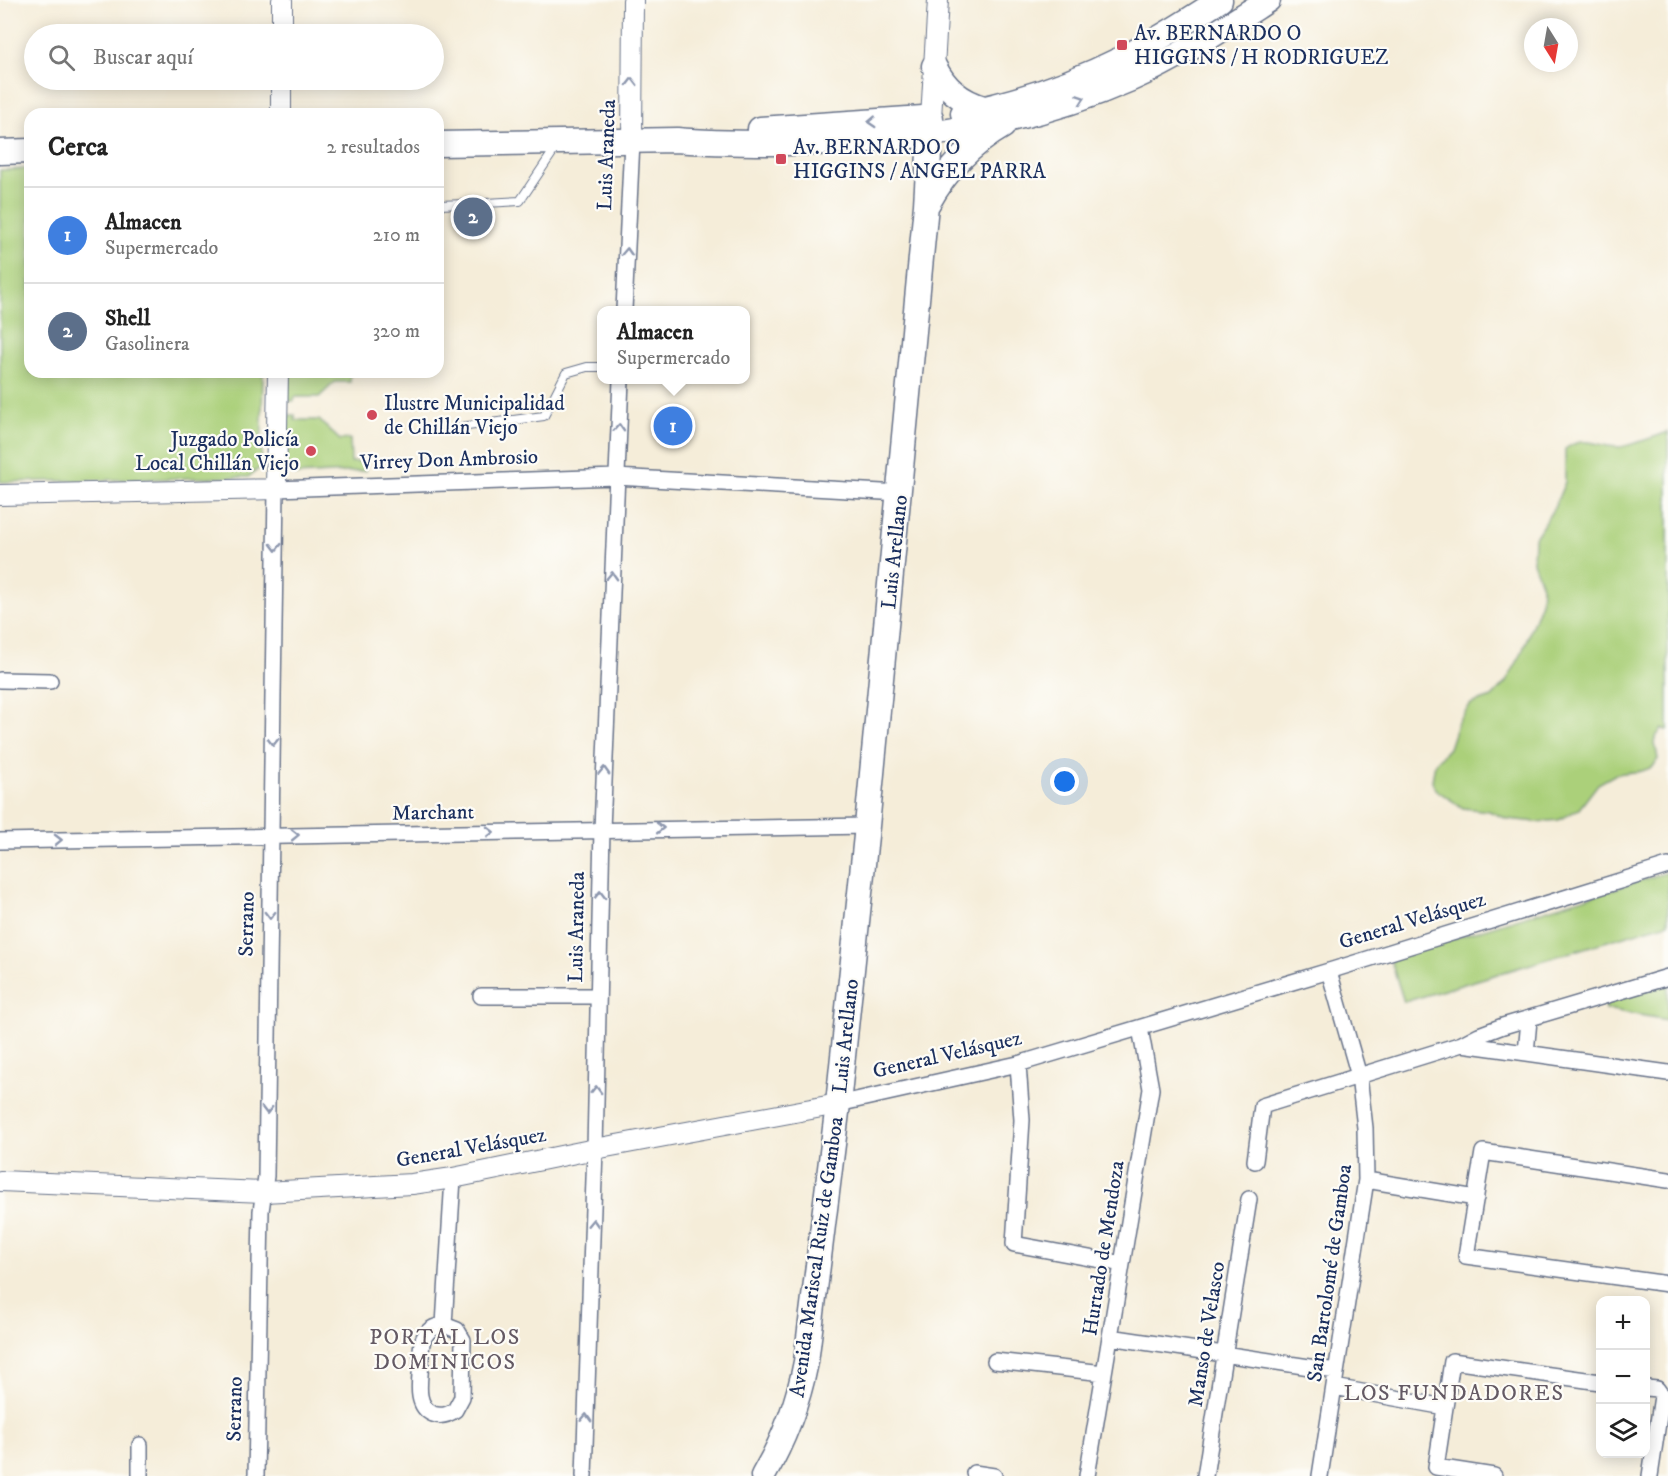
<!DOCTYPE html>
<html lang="es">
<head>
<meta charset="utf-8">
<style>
  :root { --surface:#fff; --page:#f2f2f2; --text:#222; --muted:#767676; --line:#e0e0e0; --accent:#d1495b }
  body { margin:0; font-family:"IM FELL DW Pica",serif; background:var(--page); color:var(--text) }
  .controls { position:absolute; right:18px; bottom:18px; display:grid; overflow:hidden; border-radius:12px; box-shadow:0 3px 15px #0003 }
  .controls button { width:54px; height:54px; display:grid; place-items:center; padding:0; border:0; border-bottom:2px solid var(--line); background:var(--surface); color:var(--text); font:30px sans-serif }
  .compass { position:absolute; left:1524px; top:18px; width:54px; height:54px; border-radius:50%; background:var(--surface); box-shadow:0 3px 15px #0003; rotate:169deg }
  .you { position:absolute; left:1065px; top:782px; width:21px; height:21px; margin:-15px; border:4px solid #fff; border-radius:50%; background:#1a73e8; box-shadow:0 0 0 9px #1a73e833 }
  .badge { display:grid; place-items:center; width:39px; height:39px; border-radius:50%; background:var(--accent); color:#fff; font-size:20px; font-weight:700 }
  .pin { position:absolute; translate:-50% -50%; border:3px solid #fff; box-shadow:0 2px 6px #0006 }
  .popup { position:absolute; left:597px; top:306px; width:153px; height:78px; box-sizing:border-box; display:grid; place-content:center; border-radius:12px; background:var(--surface); filter:drop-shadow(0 2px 4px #0005); font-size:20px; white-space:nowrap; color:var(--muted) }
  .popup b { font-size:22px; color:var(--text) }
  .popup::after { content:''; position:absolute; left:50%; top:100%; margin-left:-12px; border:12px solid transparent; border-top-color:var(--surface) }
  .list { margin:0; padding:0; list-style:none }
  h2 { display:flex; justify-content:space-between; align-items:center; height:78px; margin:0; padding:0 24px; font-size:26px }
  h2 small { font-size:20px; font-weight:400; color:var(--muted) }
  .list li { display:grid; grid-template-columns:39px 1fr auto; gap:18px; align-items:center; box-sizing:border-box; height:96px; padding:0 24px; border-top:2px solid var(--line) }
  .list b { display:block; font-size:22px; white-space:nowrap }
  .list p { margin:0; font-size:20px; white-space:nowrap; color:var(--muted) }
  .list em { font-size:20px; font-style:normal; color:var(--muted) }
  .icon { flex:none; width:33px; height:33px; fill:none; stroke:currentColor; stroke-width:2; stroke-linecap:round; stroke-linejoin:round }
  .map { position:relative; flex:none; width:1668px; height:1476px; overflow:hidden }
  .search { position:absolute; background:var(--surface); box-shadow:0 3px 15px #0003; left:24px; top:24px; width:420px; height:66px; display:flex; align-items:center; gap:15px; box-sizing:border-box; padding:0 21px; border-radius:33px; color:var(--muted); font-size:22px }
  .panel { position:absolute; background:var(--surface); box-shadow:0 3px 15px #0003; left:24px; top:108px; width:420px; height:270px; border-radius:18px }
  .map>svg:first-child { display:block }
  .green { fill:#abd07a; stroke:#63806c; stroke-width:1.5 }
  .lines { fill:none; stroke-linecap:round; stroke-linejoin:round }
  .service-casing { stroke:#677289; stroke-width:10 }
  .minor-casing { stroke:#677289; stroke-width:18 }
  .tertiary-casing { stroke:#677289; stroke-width:22 }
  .primary-casing { stroke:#677289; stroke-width:27 }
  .service { stroke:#fff; stroke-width:8 }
  .minor { stroke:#fff; stroke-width:15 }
  .tertiary { stroke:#fff; stroke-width:20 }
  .primary { stroke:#fff; stroke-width:24 }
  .oneway { stroke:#8d97ae }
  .poi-dot { fill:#d1495b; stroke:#fdfcf7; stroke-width:2 }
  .labels { text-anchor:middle; stroke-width:4.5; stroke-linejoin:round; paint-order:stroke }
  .poi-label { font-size:21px; fill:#1b2f5e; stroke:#fdfcf7; text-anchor:start }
  .street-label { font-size:21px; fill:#1b2f5e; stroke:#fdfcf7 }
  .neighbourhood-label { font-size:22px; letter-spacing:1.5px; fill:#645a64; stroke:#fdfcf7 }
</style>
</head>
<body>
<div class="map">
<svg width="1668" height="1476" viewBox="0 0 1668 1476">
  <rect width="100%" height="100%" fill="#fdfcf7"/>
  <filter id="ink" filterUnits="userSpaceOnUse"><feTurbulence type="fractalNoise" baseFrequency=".0167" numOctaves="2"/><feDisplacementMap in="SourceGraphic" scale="12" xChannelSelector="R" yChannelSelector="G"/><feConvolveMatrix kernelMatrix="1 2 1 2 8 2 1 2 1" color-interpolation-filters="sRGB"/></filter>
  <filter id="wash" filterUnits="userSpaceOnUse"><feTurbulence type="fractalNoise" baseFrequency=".008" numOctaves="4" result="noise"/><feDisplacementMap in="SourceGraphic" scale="24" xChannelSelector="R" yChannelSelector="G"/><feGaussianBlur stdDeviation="1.35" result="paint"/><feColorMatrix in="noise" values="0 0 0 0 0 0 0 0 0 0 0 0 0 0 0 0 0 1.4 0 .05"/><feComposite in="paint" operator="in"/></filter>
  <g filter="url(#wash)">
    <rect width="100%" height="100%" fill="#f5edd9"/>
    <path class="green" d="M 30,169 L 30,372 L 263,372 L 261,467 L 248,477 L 0,482 L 0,170 Z
      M 286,372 L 350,372 L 350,382 L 335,382 L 319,397 L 295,397 L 294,401 L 285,401 Z
      M 284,415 L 295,415 L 295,420 L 319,420 L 340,440 L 350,439 L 351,462 L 365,462 L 365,471 L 296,475 L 283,462 Z
      M 1668,432 L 1668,730 L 1662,729 L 1657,735 L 1655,742 L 1658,759 L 1653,767 L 1642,771 L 1616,774 L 1598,784 L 1579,809 L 1559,820 L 1537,822 L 1507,819 L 1489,811 L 1463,808 L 1435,789 L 1432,781 L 1435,763 L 1449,748 L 1458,721 L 1471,704 L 1492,697 L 1506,682 L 1521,655 L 1541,602 L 1542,586 L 1533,562 L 1534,539 L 1554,508 L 1565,482 L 1565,449 C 1586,434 1596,447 1619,447 C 1626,447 1660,435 1668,432 Z
      M 1668,872 L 1668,923 L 1404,1002 L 1390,958 Z
      M 1668,984 L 1668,1020 L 1606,1009 L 1605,1003 Z"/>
  </g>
  <g filter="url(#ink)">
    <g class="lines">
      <g class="service-casing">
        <path id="service" d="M 486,203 L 520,201 L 557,146
          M 438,205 L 466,204
          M 460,427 L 544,416 L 566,373 L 587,367 L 601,367"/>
      </g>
      <g class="minor-casing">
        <path id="minor" d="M 624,310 L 632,141
          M 0,680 L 50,681
          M 0,841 L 867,826
          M 481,996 L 598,996
          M 1462,1044 L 1668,1073
          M 1526,1053 L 1529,1020
          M 1018,1064 L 1022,1120 L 1014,1244 L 1122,1264
          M 838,1104 L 1018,1064 L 1329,971 L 1668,866
          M 1255,1161 L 1262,1106 L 1462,1044 L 1479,1035 L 1503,1026 L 1668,977
          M 1366,1180 L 1476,1198
          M 1668,1180 L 1483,1152 L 1466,1256 L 1668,1284
          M 444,1325 L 457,1330 L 463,1340 L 462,1397 L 455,1410 C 448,1415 441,1417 433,1414 C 414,1406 420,1380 421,1363 C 421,1355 420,1343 425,1336 C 429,1328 436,1326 444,1325 Z
          M 444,1325 L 453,1178
          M 1110,1337 L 1336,1371
          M 995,1361 L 1104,1373
          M 1334,1387 L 1445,1407
          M 1646,1388 L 1657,1389 L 1662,1396 L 1650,1476
          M 974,1473 L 994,1476
          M 140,1476 L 140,1445
          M 256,1476 L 261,1211 L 266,1176 L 276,489 L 616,477 L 900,493
          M 584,1476 L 595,1149 L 602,829 L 621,380
          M 1087,1476 L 1151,1089 L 1140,1028
          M 1205,1476 L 1249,1199
          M 1320,1476 L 1366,1180 L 1365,1128 L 1359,1076 L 1329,971
          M 1494,1476 L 1436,1467 L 1452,1361 L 1600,1382"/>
      </g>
      <g class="tertiary-casing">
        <path id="tertiary" d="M 282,34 L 282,0
          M 281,114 L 281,80
          M 931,118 L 938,0
          M 632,141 L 633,0
          M 0,495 L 276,489 L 278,372
          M 0,1181 L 264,1192 L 412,1184 L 453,1178 L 595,1149 L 838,1104"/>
      </g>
      <g class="primary-casing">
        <path id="primary" d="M 934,66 C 945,88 960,101 984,108
          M 963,113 C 1017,102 1071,84 1121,59 C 1155,42 1188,21 1220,0
          M 760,129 L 923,118
          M 438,144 L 677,140 C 710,143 743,143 777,143 C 897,144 1020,128 1131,79 C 1180,57 1224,28 1268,0
          M 0,152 L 30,151
          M 928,203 C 946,170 970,145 1003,126
          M 763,1476 C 784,1440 798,1403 806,1362 L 838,1104 L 867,826 L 926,205 L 931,118"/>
      </g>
      <use href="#service" class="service"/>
      <use href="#minor" class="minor"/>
      <use href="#tertiary" class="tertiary"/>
      <use href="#primary" class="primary"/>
    </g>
    <defs><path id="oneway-chevron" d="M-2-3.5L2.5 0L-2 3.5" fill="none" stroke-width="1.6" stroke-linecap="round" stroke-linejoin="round" transform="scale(1.5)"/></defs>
    <g class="oneway">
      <use href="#oneway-chevron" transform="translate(632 82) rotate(-90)"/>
      <use href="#oneway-chevron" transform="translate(1081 99) rotate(-19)"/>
      <use href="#oneway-chevron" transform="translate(872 122) rotate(177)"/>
      <use href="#oneway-chevron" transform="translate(627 252) rotate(-87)"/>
      <use href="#oneway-chevron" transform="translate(619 428) rotate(-87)"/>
      <use href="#oneway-chevron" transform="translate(276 547) rotate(91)"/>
      <use href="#oneway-chevron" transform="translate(612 576) rotate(-88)"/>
      <use href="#oneway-chevron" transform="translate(273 742) rotate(91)"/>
      <use href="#oneway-chevron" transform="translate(604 771) rotate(-88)"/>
      <use href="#oneway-chevron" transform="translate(660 828) rotate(-1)"/>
      <use href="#oneway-chevron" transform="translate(490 832) rotate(-1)"/>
      <use href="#oneway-chevron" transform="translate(295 835) rotate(-1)"/>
      <use href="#oneway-chevron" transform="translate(58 840) rotate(-1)"/>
      <use href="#oneway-chevron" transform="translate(600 895) rotate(-89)"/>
      <use href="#oneway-chevron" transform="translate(270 915) rotate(91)"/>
      <use href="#oneway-chevron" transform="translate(596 1090) rotate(-89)"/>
      <use href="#oneway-chevron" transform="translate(267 1110) rotate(91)"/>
      <use href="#oneway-chevron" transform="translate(593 1223) rotate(-88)"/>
      <use href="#oneway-chevron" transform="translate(586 1418) rotate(-88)"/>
    </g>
  </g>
  <g class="poi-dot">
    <rect x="1116" y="39" width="12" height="12" rx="3"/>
    <rect x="775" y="153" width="12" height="12" rx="3"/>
    <circle cx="372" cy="415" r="6"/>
    <circle cx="311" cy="451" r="6"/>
  </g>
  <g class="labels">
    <g class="poi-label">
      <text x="1134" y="40">Av. BERNARDO O<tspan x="1134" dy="24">HIGGINS / H RODRIGUEZ</tspan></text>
      <text x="793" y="154">Av. BERNARDO O<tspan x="793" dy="24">HIGGINS / ANGEL PARRA</tspan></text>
      <text x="384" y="410">Ilustre Municipalidad<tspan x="384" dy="24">de Chillán Viejo</tspan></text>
      <text x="299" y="446" text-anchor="end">Juzgado Policía<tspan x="299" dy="24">Local Chillán Viejo</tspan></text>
    </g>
    <g class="street-label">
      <text transform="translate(606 155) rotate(-88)" y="7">Luis Araneda</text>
      <text transform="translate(449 459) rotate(-2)" y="7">Virrey Don Ambrosio</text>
      <text transform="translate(894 552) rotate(-84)" y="7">Luis Arellano</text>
      <text transform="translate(433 812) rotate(-1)" y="7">Marchant</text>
      <text transform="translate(1412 920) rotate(-17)" y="7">General Velásquez</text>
      <text transform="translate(246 924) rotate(-89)" y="7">Serrano</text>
      <text transform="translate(576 927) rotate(-89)" y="7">Luis Araneda</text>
      <text transform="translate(845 1036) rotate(-84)" y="7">Luis Arellano</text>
      <text transform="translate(947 1054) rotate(-13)" y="7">General Velásquez</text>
      <text transform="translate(471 1147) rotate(-10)" y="7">General Velásquez</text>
      <text transform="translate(1103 1248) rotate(-81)" y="7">Hurtado de Mendoza</text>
      <text transform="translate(816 1257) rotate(-82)" y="7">Avenida Mariscal Ruiz de Gamboa</text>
      <text transform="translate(1329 1273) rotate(-82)" y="7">San Bartolomé de Gamboa</text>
      <text transform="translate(1206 1334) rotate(-81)" y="7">Manso de Velasco</text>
      <text transform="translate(234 1409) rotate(-89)" y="7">Serrano</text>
    </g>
    <g class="neighbourhood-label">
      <text x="445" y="1344">PORTAL LOS<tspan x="445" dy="25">DOMINICOS</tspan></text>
      <text x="1454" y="1400">LOS FUNDADORES</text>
    </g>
  </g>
</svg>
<div class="controls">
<button>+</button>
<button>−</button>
<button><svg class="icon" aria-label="layers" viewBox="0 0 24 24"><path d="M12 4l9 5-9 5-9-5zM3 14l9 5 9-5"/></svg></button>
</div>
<svg class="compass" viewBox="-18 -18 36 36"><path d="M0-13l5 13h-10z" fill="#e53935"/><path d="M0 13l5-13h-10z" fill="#767676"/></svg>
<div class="you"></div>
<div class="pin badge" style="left:673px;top:426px;background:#3f7fe0">1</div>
<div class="popup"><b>Almacen</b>Supermercado</div>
<div class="pin badge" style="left:473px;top:217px;background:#5c6f8a">2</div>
<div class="search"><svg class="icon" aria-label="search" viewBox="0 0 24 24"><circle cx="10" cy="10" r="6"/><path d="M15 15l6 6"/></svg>Buscar aquí</div>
<section class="panel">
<h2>Cerca<small>2 resultados</small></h2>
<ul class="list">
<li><span class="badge" style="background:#3f7fe0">1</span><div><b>Almacen</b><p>Supermercado</p></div><em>210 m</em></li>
<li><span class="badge" style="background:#5c6f8a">2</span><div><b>Shell</b><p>Gasolinera</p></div><em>320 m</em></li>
</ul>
</section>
</div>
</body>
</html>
